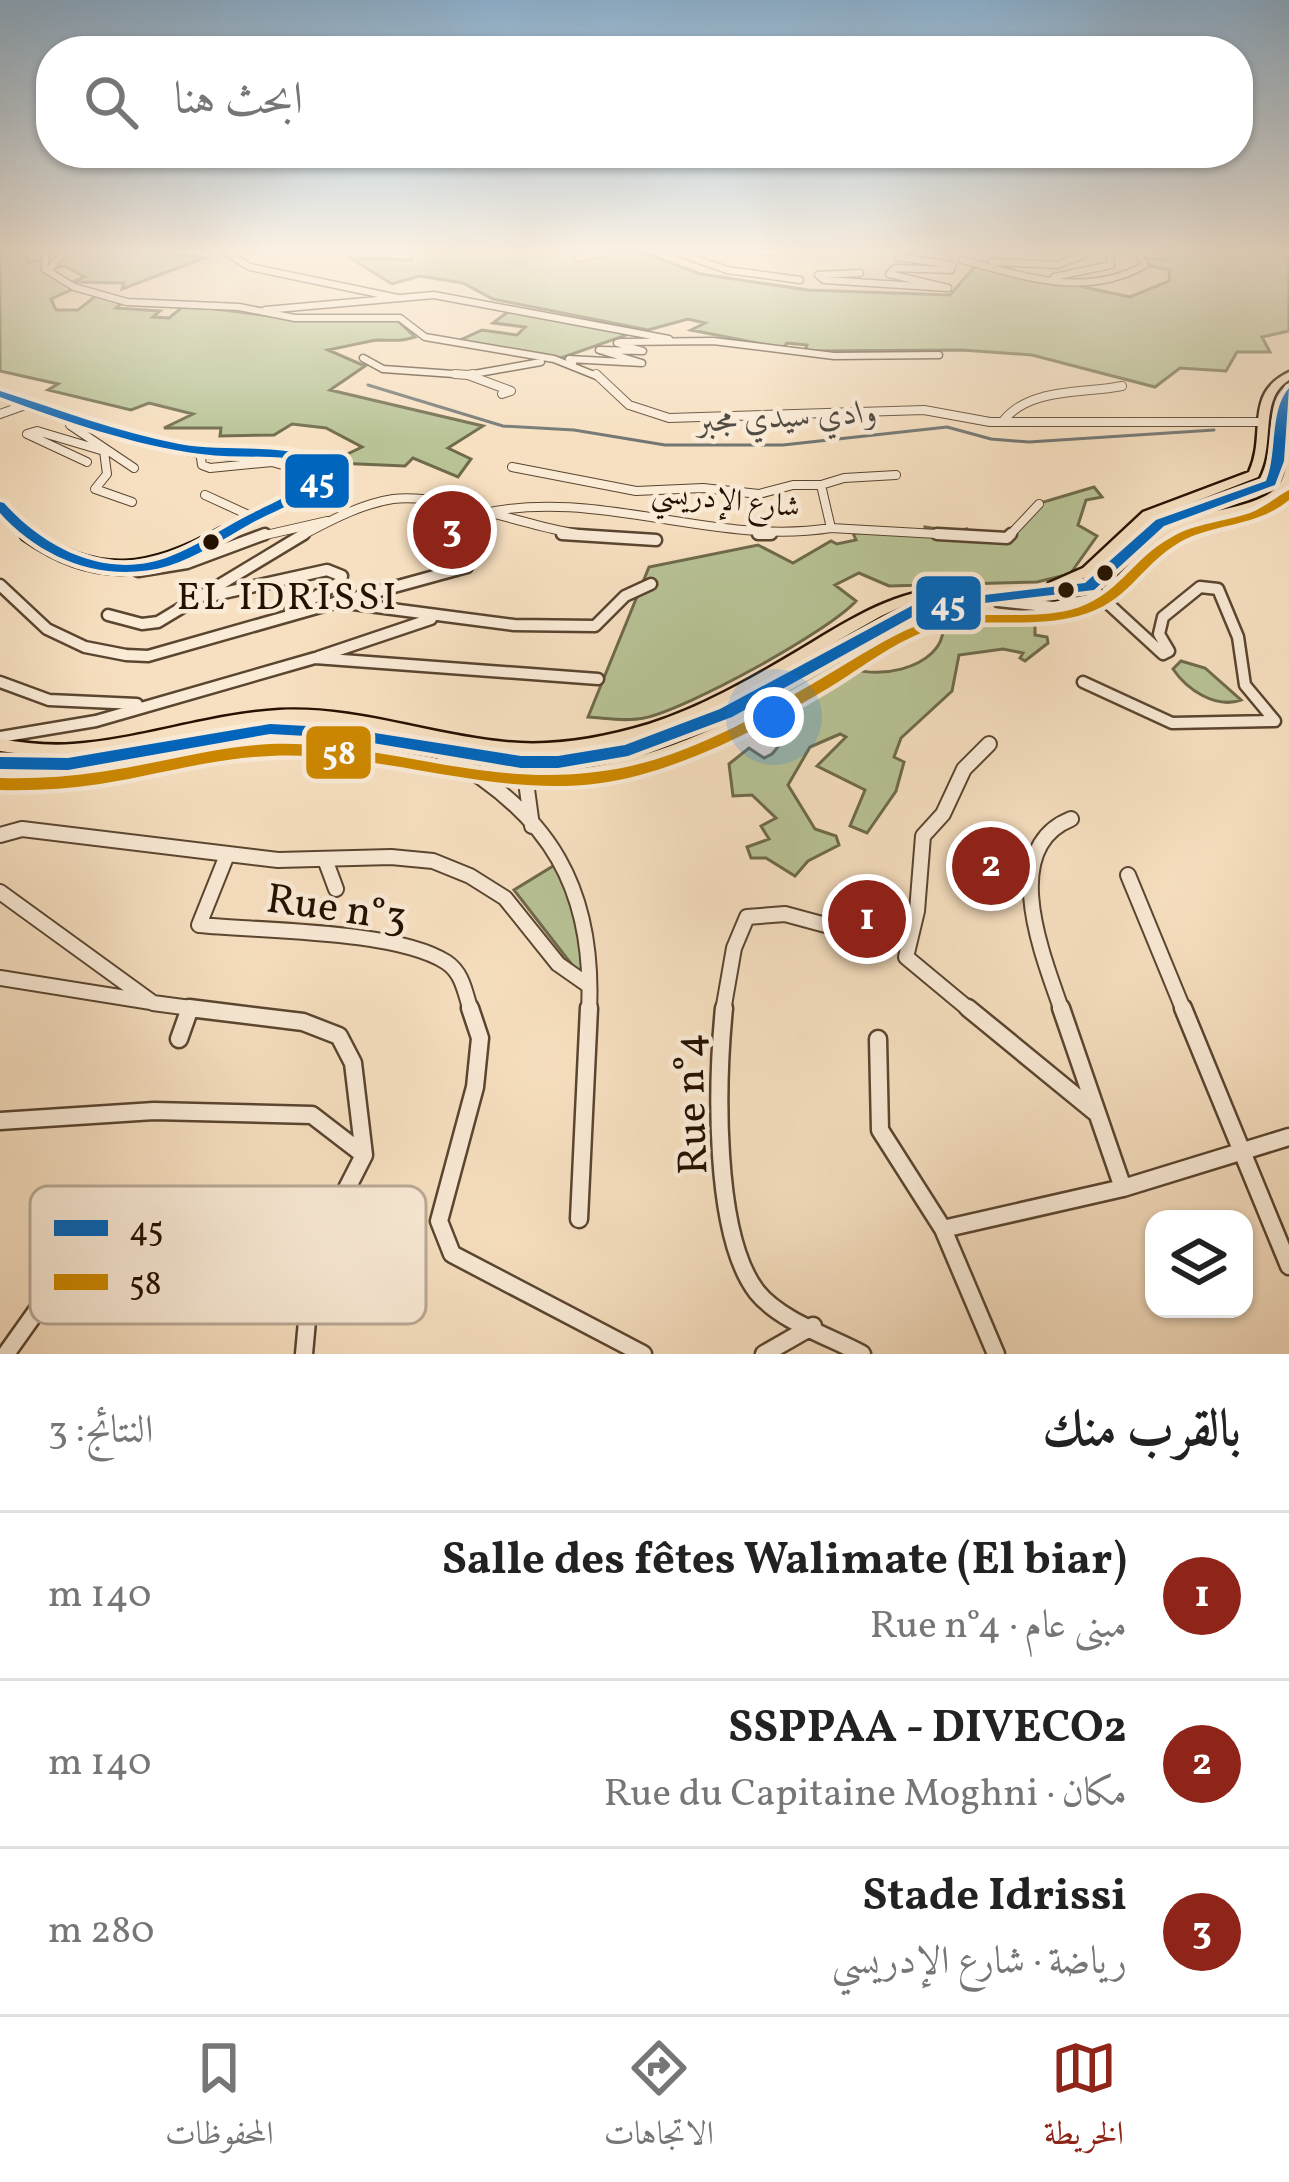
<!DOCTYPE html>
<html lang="ar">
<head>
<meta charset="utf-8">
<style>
  :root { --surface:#fff; --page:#f2f2f2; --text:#222; --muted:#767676; --line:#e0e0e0; --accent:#8f2418 }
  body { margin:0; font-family:Vollkorn,Amiri,serif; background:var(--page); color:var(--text); direction:rtl }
  .controls { position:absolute; right:36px; bottom:36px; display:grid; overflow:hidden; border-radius:24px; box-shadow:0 3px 9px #0004 }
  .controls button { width:108px; height:108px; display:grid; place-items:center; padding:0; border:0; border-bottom:3px solid var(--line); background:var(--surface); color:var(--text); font:60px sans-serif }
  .you { position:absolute; left:774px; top:717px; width:42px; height:42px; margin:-30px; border:9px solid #fff; border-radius:50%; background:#1a73e8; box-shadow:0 0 0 18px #1a73e833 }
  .badge { display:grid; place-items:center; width:78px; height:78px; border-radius:50%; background:var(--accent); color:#fff; font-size:39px; font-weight:700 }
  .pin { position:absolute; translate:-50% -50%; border:6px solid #fff; box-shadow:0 3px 12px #0006 }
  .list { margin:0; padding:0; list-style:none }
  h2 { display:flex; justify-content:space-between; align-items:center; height:156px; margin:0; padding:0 48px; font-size:51px }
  h2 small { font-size:39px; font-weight:400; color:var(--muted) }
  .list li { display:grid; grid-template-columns:78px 1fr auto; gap:36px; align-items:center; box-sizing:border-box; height:168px; padding:0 48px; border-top:3px solid var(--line) }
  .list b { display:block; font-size:45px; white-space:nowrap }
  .list p { margin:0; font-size:39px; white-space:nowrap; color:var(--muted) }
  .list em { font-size:39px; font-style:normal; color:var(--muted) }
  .icon { flex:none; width:66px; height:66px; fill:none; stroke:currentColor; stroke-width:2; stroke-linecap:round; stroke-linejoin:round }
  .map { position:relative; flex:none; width:1289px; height:1354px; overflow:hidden; direction:ltr }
  .search { position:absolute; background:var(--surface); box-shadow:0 3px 9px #0004; left:36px; right:36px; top:36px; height:132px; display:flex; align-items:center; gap:30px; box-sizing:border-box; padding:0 42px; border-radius:48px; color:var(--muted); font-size:45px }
  .sheet { height:660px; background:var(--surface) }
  nav { display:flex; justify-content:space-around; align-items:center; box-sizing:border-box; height:168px; border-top:3px solid var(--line); background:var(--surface); font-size:33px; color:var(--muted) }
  nav a { display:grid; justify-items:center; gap:6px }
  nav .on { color:var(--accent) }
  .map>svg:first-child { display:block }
  .green { fill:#b8c396; stroke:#6e6a4b; stroke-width:3 }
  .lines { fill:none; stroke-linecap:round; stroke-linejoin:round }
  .stream { stroke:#717673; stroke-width:3 }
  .minor-far4-casing { stroke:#5a4530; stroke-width:9 }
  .minor-far3-casing { stroke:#5a4530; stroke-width:10 }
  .minor-far2-casing { stroke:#5a4530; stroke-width:15 }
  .minor-far1-casing { stroke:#5a4530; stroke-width:18 }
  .minor-casing { stroke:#5a4530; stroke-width:21 }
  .secondary-far1-casing { stroke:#251100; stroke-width:14 }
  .secondary-casing { stroke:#251100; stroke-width:18 }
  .trunk-casing { stroke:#251100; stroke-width:5 }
  .minor-far4 { stroke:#faebd7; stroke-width:6 }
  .minor-far3 { stroke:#faebd7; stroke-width:8 }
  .minor-far2 { stroke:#faebd7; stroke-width:10 }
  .minor-far1 { stroke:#faebd7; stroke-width:14 }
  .minor { stroke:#faebd7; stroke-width:16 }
  .secondary-far1 { stroke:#faebd7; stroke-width:10 }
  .secondary { stroke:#faebd7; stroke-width:14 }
  .trunk { fill:#f7e0c1; fill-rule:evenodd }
  .bus-1-casing { stroke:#faebd7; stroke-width:9 }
  .bus-2-casing { stroke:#faebd7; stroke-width:9 }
  .bus-1 { fill:#0065bd; fill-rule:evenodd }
  .bus-2 { fill:#cd8800; fill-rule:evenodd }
  .bus-dot { fill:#251100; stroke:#faebd7; stroke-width:4.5 }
  .labels { text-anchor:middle; stroke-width:9; stroke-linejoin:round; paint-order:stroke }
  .far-street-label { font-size:30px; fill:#251100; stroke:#faebd7 }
  .far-water-label { font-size:33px; font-style:italic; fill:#514c43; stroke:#faebd7 }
  .neighbourhood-label { font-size:39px; letter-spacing:3px; fill:#251100; stroke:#faebd7 }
  .near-street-label { font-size:42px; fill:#251100; stroke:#faebd7 }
  .key { fill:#faebd7; stroke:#baaa96; stroke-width:3 }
  .key-label { font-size:33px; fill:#251100 }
  .line-badge { stroke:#faebd7; stroke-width:4.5 }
  .badge-label { font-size:33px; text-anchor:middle; font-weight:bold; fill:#fff }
</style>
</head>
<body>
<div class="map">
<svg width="1289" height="1354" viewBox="0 0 1289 1354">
  <rect width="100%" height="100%" fill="#f7e0c1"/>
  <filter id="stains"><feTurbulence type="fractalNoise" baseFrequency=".00167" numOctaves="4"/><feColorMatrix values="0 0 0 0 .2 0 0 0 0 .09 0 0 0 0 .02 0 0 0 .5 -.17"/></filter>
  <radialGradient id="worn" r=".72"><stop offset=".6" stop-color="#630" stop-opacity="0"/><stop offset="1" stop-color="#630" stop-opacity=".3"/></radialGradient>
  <path class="green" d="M 0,252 L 24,252 L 28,263 L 44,259 L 42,270 L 73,289 L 51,299 L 56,310 L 78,310 L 97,295 L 122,303 L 116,308 L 160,311 L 153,317 L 169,318 L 185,305 L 292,319 L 397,320 L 415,337 C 399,342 391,340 376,340 C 371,341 337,348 328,350 L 365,366 L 330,390 L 483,426 L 448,448 L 471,459 L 458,477 L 413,458 L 405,466 L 336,463 L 333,461 L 362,447 L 326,428 L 292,424 L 274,435 L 220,436 L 221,428 L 164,428 L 193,414 L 149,403 L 131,410 L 48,390 L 58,384 L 0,371 Z
    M 66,252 L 166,252 L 204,258 L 122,289 L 124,283 L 72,282 L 85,277 L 64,266 L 53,268 Z
    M 413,252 L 641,252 L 701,274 L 808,290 L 950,295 L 977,264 L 1130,297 L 1169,281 L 1170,270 L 1145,265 L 1143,258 L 1169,260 L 1167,252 L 1289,252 L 1289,331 L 1262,337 L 1270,352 L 1237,352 L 1226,371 L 1180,368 L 1155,387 L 1032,355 L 962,350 L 805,351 L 807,345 L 787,343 L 783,348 L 691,330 L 705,323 L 688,319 L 648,330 L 493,299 L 463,283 L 420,276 L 392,284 L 350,258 L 411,260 Z
    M 513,308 L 635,332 L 561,358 L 456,342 L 482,330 L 517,335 L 525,327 L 493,323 Z
    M 1094,487 L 1102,497 L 1086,500 L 1078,525 L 1097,536 L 1070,574 L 1037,582 L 889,586 L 859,573 L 835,585 L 856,601 C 828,632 687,709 644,718 C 627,722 606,718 588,717 L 649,567 L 758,545 L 793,563 L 831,541 L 837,544 L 856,540 L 853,533 L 925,532 L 925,527 L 939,529 L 941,533 L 967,529 L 971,535 L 1008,537 L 1040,503 Z
    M 1027,613 L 1040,619 L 1041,623 L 1035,623 L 1035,635 L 1047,637 L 1048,643 L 1025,661 L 1020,658 L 1023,653 L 1003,649 L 959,655 L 952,691 L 901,738 L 894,757 L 904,762 L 896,791 L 867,833 L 850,826 L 865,790 L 817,766 L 846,737 L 840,734 L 810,747 L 788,785 L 815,829 L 836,836 L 839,845 L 808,861 L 795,876 L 766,858 L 751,858 L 747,847 L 769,839 L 761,826 L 776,818 L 752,795 L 733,796 L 729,764 L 749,748 L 764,758 L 772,754 L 802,718 L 779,689 L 833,658 C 863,687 948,670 943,624 L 950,621 Z
    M 1181,661 L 1205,668 L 1241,700 C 1216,709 1187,690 1173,669 Z
    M 558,863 L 580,932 L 586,970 L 579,974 L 514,890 Z"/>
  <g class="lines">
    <path class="stream" d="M 368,385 L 503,426 L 574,430 L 665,445 L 783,445 L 947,427 L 991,439 L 1029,442 L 1214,430"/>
    <g class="minor-far4-casing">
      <path id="minor-far4" d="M 45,252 L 45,269 L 74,287 L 127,302 L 239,307 L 295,318 L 400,318 L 425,337 L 554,359 L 599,377
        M 225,252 L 250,267 L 398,298
        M 676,252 L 727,270 L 800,280
        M 762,252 L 776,252
        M 578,258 L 604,252
        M 962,260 C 1024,276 1085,299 1145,265 L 1137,252
        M 992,262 L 1057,265 L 1084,255 L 1082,252
        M 50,269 L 64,252
        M 860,273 L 818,275 L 824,280 L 948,288 L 889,274 L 895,268 L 951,270 L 952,265 L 898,257 L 902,252
        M 1054,277 L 1111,265 L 1110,252
        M 265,310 L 434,295 L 669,339
        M 363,358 L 383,369 L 468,375
        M 573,363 L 569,359 L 642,363 L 599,350 L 643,351 L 617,343 L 621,342 L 713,341 L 834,356 L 939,355
        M 474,377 L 468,375 L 541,362"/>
    </g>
    <g class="minor-far3-casing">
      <path id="minor-far3" d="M 455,374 L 468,375
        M 473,374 L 468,375 L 511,391 L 502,394
        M 596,374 L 629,405 L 669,418 L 924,410 L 990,422 L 1263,422
        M 0,414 L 28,404
        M 70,419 L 70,425 L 134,468
        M 1003,421 C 1030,387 1083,394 1122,386
        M 200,451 L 202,465 L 210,468 L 272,462 L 286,466
        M 87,462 L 27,434 L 37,431 L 104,451 L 107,474 L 95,489 L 132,502
        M 821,485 L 844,478 L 896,475
        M 205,495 L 253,517
        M 476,515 C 594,485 711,547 831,528 L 821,485 L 793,485 L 759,494 L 703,488 L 636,491 L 512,467
        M 831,528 L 990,537
        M 257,537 L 327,521
        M 299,537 C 328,522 360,504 393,499 C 449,492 538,533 602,537
        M 1008,537 L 1039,504"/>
    </g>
    <g class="minor-far2-casing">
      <path id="minor-far2" d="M 562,534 L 656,540
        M 758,534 L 771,534
        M 937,534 L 1007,538 L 1011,534
        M 138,571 L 187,563 L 265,534
        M 0,585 L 47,629 L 85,647 L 126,655 L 148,656 L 338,602 L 514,625 L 595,626 L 625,596 L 651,584
        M 210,596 L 327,570 L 342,576 L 340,582 L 290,612
        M 343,601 L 467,567
        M 998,601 L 1054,607 L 1104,597
        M 108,615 L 142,624 L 158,622 L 304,534
        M 318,657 L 431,619
        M 0,682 L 49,700 L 137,704
        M 1083,682 L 1172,723 L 1275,721 L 1245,685 L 1238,637 L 1218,589 L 1200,587 L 1163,617 L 1159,634 L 1169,651 L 1163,654 L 1089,586
        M 0,737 L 96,721 L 315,658 L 598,679"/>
    </g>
    <g class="minor-far1-casing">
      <path id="minor-far1" d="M 443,754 C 550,813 595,889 589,1011
        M 532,826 L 526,782 L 536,770 L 552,764
        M 0,835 L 22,829 L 278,860 L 391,857 L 433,861 L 470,876 L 505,898 L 558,964 L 588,985
        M 227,855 L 199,925 C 262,931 396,930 446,962 C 463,973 465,993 471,1011
        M 326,862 L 336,889
        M 1128,875 L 1184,1011
        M 0,892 L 153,1003 L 213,1011
        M 0,978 L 151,1002
        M 723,1011 L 734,948 L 747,917 L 785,914 L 870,937
        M 971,1011 L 906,957 L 917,911 L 923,836 L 943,814 L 964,769 L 989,744
        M 1062,1011 C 1043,956 998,848 1071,819"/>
    </g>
    <g class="minor-casing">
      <path id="minor" d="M 189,1008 L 303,1022 L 339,1036 L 353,1063 L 364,1155 L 313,1255 L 304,1354
        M 470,1008 L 480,1038 L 475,1087 L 439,1221 L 452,1254 L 643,1354
        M 724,1008 C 717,1079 712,1234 757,1292 C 780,1321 831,1337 862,1354
        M 968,1008 L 1095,1112
        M 1061,1008 L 1123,1188
        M 1183,1008 L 1289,1266
        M 179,1039 L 190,1008
        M 878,1039 L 880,1130 L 943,1229 L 996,1354
        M 0,1121 L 154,1111 L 312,1115 L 364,1155
        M 579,1219 L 589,1008
        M 943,1229 L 1123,1188 L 1289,1137
        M 6,1354 L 77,1254
        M 764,1354 L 813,1326"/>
    </g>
    <g class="secondary-far1-casing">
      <path id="secondary-far1" d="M 0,394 C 64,418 132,440 199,451 C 243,458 287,445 329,466 L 306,491 L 217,537
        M 0,506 L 31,537"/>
    </g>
    <g class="secondary-casing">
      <path id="secondary" d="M 27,534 C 97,583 152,574 223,534"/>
    </g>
    <g class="trunk-casing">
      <path id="trunk" d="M 1289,372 L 1289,380 C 1258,399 1276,443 1258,477 L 1153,518 L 1093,574 L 1059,589 L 1083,584 L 1095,577 C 1119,557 1137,527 1167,514 C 1199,500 1235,499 1266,481 C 1280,451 1270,418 1285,389 L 1289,388 C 1289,408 1289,472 1276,485 C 1254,508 1195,507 1165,525 C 1137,543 1122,578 1091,591 C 1037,613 970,591 912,615 C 881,628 854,648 826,665 C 754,708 677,750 593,764 C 486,782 385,734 278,735 C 230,735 182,750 135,759 C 90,769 46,773 0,769 L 0,757 C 39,760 76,758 114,751 C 75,758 39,757 0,751 L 0,739 C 24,743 48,746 73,744 C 143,739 209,714 279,710 C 356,706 429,735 505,742 C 553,747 603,738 649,724 C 701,707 749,680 796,652 C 843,624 889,592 945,588 L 952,592 L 950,595 L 1052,590 L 1047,586 L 1049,583 L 1083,568 L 1143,512 L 1249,472 C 1267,434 1243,394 1289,372 ZM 939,597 C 891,609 852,636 809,661 C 741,700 670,740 591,752 C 504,765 424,736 339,726 C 293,721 249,725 203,733 C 258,721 311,719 366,728 C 417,737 468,753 519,755 C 656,761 767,679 881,616 L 907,604 Z"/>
    </g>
    <use href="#minor-far4" class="minor-far4"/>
    <use href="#minor-far3" class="minor-far3"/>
    <use href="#minor-far2" class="minor-far2"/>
    <use href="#minor-far1" class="minor-far1"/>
    <use href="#minor" class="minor"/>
    <use href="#secondary-far1" class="secondary-far1"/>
    <use href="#secondary" class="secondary"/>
    <use href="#trunk" class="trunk"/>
    <g class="bus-1-casing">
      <path id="bus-1" d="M 1289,388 L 1284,461 L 1275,485 L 1164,526 L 1094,590 L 925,610 L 732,717 L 628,756 L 558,768 L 521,768 L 343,738 L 270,734 L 68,770 L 0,769 L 0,757 L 68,758 L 270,724 L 343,728 L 521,756 L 558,756 L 625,745 L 720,709 L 917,603 L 1085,583 L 1156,520 L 1266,481 C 1278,452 1269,411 1289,388 Z
        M 0,391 C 60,410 117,432 179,444 C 227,453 294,441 335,466 L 318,486 L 300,499 C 284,508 266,515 250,524 C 223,539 197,557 168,566 C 106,584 42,560 0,513 L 0,502 L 4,503 C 46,550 109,581 171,556 C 197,546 220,530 245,517 C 273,502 302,493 322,467 C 283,451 242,460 201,454 C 132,445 65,421 0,397 Z"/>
    </g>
    <g class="bus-2-casing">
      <path id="bus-2" d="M 1289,490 L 1289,500 C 1257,527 1214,523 1180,542 C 1139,566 1129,603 1078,616 C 1031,629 980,616 933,629 C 896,640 863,667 830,687 C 770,723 708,756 640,775 C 515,810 396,750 270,756 C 213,758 157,775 100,784 C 66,789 34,791 0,790 L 0,778 C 34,779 66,777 100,772 C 157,764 213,747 270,744 C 347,741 420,764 496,772 C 541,777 586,776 631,766 C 701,750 768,710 829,674 C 858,657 886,638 916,626 C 965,606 1020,622 1070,610 C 1118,598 1132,558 1172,537 C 1196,523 1224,522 1250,513 C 1265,507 1276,497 1289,490 Z"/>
    </g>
    <use href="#bus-1" class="bus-1"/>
    <use href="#bus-2" class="bus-2"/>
  </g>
  <linearGradient id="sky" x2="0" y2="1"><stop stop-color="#8db6d8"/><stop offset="0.57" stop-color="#fbf1e3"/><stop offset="1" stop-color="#fbf1e3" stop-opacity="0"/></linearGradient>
  <rect width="1289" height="441" fill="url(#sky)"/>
  <g class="bus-dot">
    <circle cx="211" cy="542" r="10"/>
    <circle cx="1105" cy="573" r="10"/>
    <circle cx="1066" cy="590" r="10"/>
  </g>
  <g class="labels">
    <g class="far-street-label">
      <text transform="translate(726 499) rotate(6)" y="10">شارع الإدريسي</text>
    </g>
    <g class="far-water-label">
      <text transform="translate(787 415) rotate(-3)" y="12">وادي سيدي مجبر</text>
    </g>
    <g class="neighbourhood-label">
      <text x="288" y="609">EL IDRISSI</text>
    </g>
    <g class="near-street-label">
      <text transform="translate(337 906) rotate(8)" y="15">Rue n°3</text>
      <text transform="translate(689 1104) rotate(-92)" y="15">Rue n°4</text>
    </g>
  </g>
  <rect x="30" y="1186" width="396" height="138" rx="18" class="key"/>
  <rect x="54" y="1220" width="54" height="16" fill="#0065bd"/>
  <rect x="54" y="1274" width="54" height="16" fill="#cd8800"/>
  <g class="key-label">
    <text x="129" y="1240">45</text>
    <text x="129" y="1294">58</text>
  </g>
  <g class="line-badge">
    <rect x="283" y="452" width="68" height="58" rx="12" fill="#0065bd"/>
    <rect x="914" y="574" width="69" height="58" rx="12" fill="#0065bd"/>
    <rect x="304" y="724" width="69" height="57" rx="12" fill="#cd8800"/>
  </g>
  <g class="badge-label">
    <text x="317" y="492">45</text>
    <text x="948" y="615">45</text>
    <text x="339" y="764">58</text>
  </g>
  <rect width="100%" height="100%" filter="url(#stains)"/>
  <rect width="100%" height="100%" fill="url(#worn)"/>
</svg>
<div class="controls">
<button><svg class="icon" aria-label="layers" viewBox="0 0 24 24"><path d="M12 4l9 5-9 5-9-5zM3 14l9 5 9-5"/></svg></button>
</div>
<div class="you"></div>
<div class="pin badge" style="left:867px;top:919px">1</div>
<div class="pin badge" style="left:991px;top:866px">2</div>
<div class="pin badge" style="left:452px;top:530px">3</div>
<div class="search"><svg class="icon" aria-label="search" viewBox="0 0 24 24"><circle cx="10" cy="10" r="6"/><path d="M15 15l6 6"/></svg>ابحث هنا</div>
</div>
<section class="sheet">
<h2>بالقرب منك<small>النتائج: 3</small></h2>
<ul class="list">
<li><span class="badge">1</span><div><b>Salle des fêtes Walimate (El biar)</b><p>مبنى عام · Rue n°4</p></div><em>140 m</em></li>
<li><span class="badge">2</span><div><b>SSPPAA - DIVECO2</b><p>مكان · Rue du Capitaine Moghni</p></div><em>140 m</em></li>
<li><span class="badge">3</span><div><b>Stade Idrissi</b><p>رياضة · شارع الإدريسي</p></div><em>280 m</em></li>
</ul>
</section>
<nav>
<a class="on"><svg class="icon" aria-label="map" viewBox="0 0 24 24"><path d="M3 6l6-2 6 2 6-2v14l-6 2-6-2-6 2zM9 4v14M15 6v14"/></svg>الخريطة</a>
<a><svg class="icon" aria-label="directions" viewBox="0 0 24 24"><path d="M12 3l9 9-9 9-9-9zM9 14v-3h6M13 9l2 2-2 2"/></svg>الاتجاهات</a>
<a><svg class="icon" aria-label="saved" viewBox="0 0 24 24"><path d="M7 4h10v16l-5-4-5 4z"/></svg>المحفوظات</a>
</nav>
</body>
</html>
